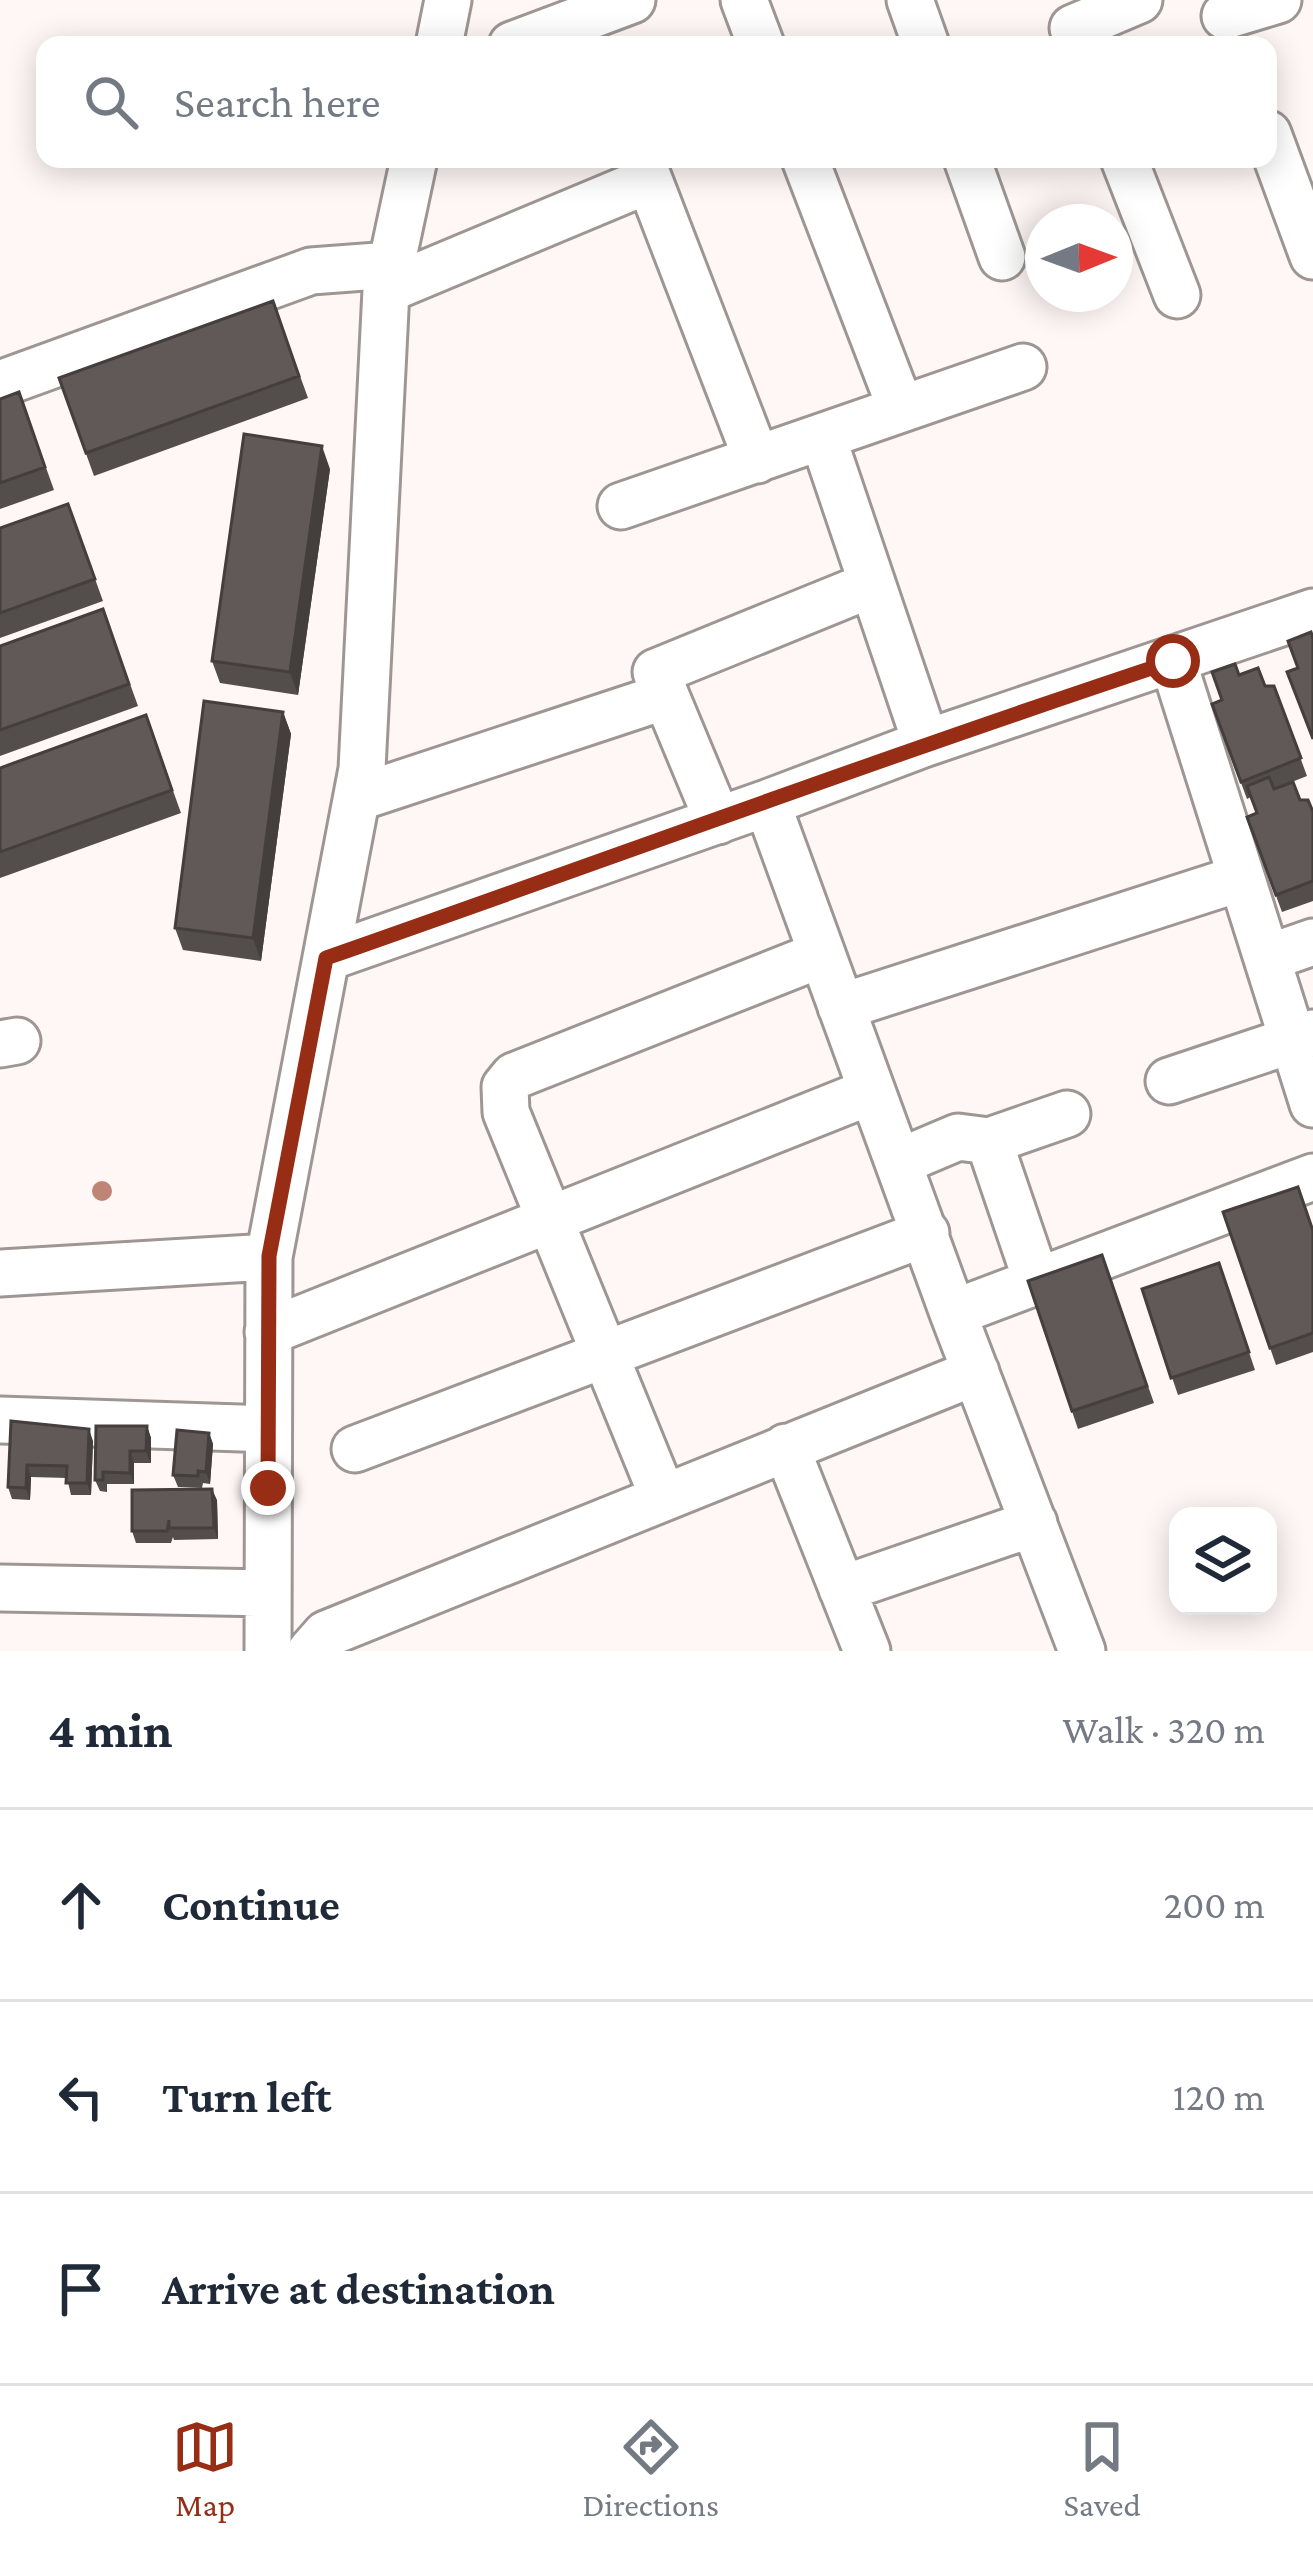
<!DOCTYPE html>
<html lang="en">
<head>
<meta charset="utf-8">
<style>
  :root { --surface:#fff; --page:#f2f2f3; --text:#1f2937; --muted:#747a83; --line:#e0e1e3; --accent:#962d14 }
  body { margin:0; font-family:"Crimson Pro",serif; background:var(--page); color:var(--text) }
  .controls { position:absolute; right:36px; bottom:36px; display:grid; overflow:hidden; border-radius:24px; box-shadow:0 6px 30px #0003 }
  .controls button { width:108px; height:108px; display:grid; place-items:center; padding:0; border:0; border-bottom:3px solid var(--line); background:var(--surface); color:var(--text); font:60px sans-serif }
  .compass { position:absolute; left:1025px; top:204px; width:108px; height:108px; border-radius:50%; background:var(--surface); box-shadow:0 6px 30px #0003; rotate:89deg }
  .stop { position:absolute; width:36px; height:36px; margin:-27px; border:9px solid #962d14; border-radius:50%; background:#fff }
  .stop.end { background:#962d14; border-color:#fff; box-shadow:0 3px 12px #0008 }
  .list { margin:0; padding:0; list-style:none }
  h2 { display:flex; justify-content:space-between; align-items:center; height:156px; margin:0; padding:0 48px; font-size:51px }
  h2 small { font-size:39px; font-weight:400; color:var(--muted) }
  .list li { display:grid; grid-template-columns:78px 1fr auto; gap:36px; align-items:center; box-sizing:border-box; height:192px; padding:0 48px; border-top:3px solid var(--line) }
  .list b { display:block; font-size:45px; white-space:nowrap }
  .list em { font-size:39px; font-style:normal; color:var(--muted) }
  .icon { flex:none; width:66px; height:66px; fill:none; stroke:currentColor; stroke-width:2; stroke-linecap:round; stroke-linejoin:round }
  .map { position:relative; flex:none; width:1313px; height:1651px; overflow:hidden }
  .search { position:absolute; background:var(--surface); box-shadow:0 6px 30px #0003; left:36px; right:36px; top:36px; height:132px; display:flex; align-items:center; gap:30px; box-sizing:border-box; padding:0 42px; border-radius:24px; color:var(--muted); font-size:45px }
  .sheet { height:732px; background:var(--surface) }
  nav { display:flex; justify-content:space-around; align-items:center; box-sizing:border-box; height:168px; border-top:3px solid var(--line); background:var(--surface); font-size:33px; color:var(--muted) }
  nav a { display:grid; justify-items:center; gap:6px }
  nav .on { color:var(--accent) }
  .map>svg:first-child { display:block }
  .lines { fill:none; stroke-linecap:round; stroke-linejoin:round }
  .minor-casing { stroke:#9e9693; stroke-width:51 }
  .minor { stroke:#fff; stroke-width:45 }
  .tree { fill:#be8577 }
  .wall { fill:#534d4b }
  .shaded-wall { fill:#443e3d }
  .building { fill:#615957; stroke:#443e3d; stroke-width:3 }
  .route { stroke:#962d14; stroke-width:15 }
</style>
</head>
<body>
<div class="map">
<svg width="1313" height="1651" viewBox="0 0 1313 1651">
  <rect width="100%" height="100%" fill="#fef7f5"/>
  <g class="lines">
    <g class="minor-casing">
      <path id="minor" d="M 744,0 L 761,45
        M 910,0 L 926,45
        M 1225,16 L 1278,0
        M 1073,28 L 1139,0
        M 439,45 L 448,0
        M 512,45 L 632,0
        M 1268,134 L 1313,256
        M 641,159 L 757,460
        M 805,159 L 901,409
        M 967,159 L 1002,257
        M 1124,159 L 1177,295
        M 386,290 L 649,180
        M 0,384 L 311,271 L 391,265
        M 823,438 L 926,743
        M 621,506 L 1023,367
        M 1173,661 L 1313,1104
        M 357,798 L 666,696
        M 767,803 L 953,1313 L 1082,1651
        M 718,821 L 656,672 L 870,585
        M 326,958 L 767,803 L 926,743 L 1313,612
        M 1267,958 L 1313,942
        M 841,1007 L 1241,878
        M 0,1044 L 17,1041
        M 1169,1081 L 1313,1033
        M 989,1141 L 1037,1282
        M 899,1162 L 958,1137 L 989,1141 L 1067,1114
        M 0,1273 L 269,1257
        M 953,1313 L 1313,1177
        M 268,1332 L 872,1091
        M 0,1420 L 268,1429
        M 786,1447 L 867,1651
        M 355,1449 L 926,1233
        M 663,1497 L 506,1112 L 505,1087 L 514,1076 L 822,954
        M 0,1588 L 268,1593
        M 842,1589 L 1034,1523
        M 268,1651 L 269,1257 L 362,769 L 386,290 L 414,159
        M 311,1651 L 326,1634 L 976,1372"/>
    </g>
    <use href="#minor" class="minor"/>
  </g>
  <circle class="tree" cx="102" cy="1191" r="10"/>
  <path class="wall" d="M 273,301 L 308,398 L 94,476 L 59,378 Z
    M 19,392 L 54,490 L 0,509 L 0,399 Z
    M 330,469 L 298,695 L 220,683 L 212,661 Z
    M 68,504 L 103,601 L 0,638 L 0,528 Z
    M 103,609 L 138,706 L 0,756 L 0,646 Z
    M 1265,686 L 1274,686 L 1307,776 L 1274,789 L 1300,800 L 1313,812 L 1313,901 L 1282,912 L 1247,817 L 1257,813 L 1251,797 L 1247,799 L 1212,704 Z
    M 283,712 L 291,734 L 261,961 L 183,950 L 175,928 Z
    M 146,715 L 181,813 L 0,878 L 0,768 Z
    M 1223,1212 L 1313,1230 L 1313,1352 L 1276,1365 Z
    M 1102,1255 L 1154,1403 L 1078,1429 L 1028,1281 Z
    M 1219,1263 L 1255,1370 L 1178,1395 L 1142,1289 Z
    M 11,1421 L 93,1441 L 91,1495 L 71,1495 L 67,1478 L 31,1477 L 30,1500 L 12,1499 L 8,1487 Z
    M 147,1426 L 151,1438 L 151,1463 L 134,1463 L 134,1484 L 107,1484 L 107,1492 L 100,1491 L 95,1480 Z
    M 209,1433 L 213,1444 L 210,1484 L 203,1483 L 202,1488 L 178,1487 L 173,1475 Z
    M 217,1500 L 218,1539 L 174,1540 L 173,1537 L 171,1543 L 136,1543 L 132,1531 Z"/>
  <path class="shaded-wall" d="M 322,446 L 330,469 L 298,695 L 290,672 Z
    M 283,712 L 291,734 L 261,961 L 253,938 Z
    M 147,1426 L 151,1438 L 151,1463 L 146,1451 Z
    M 89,1429 L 93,1441 L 91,1495 L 87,1483 Z
    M 209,1433 L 213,1444 L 210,1484 L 206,1472 Z
    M 130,1451 L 134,1463 L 134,1484 L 130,1473 Z
    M 27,1465 L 31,1477 L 30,1500 L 26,1488 Z
    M 212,1489 L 217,1500 L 218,1539 L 214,1528 Z"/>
  <path class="building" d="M 273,301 L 299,376 L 86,453 L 59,378 Z
    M 19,392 L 45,467 L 0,483 L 0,399 Z
    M 244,434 L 322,446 L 290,672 L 212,661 Z
    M 68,504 L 95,579 L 0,613 L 0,528 Z
    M 103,609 L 129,684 L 0,730 L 0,646 Z
    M 1311,632 L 1313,638 L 1313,739 L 1287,672 L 1298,668 L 1288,641 Z
    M 1235,664 L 1239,675 L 1258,668 L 1265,686 L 1274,686 L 1301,758 L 1241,782 L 1212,704 L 1222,700 L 1212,672 Z
    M 204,701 L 283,712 L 253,938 L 175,928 Z
    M 146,715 L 172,790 L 0,852 L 0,768 Z
    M 1269,777 L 1274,789 L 1293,782 L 1300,800 L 1308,800 L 1313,812 L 1313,881 L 1276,895 L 1247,817 L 1257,813 L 1247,786 Z
    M 1298,1187 L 1313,1231 L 1313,1333 L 1270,1348 L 1223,1212 Z
    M 1102,1255 L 1147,1386 L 1072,1411 L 1028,1281 Z
    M 1219,1263 L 1249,1352 L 1171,1378 L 1142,1289 Z
    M 11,1421 L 89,1429 L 87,1483 L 66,1483 L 67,1466 L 27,1465 L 26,1488 L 8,1487 Z
    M 96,1426 L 147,1426 L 146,1451 L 130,1451 L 130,1473 L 103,1472 L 103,1480 L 95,1480 Z
    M 177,1430 L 209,1433 L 206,1472 L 198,1471 L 198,1476 L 173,1475 Z
    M 212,1489 L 214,1528 L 169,1528 L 169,1520 L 167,1531 L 132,1531 L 132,1490 Z"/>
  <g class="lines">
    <path class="route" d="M 268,1488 L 269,1256 L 326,958 C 609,859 889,755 1173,661"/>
  </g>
</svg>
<div class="controls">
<button><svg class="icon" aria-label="layers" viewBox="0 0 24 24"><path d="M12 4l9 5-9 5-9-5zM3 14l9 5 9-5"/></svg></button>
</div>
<svg class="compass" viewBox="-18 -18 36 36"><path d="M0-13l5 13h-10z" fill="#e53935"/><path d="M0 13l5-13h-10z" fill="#747a83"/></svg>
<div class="stop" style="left:1173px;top:661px"></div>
<div class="stop end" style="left:268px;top:1488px"></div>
<div class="search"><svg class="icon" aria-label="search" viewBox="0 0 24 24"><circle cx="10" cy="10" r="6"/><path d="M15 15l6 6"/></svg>Search here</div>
</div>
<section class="sheet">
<h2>4 min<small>Walk · 320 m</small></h2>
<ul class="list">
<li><svg class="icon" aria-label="ahead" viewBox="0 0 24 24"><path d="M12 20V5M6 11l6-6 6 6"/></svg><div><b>Continue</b></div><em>200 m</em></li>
<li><svg class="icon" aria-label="left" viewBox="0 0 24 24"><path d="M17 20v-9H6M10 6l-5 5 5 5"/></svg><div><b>Turn left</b></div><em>120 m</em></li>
<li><svg class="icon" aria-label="arrive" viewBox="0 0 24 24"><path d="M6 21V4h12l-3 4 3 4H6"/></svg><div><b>Arrive at destination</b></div></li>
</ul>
</section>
<nav>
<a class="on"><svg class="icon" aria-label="map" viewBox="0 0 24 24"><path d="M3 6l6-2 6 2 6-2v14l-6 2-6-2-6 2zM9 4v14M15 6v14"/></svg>Map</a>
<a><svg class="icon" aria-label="directions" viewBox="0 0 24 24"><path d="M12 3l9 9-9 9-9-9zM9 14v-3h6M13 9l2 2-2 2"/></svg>Directions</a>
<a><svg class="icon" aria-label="saved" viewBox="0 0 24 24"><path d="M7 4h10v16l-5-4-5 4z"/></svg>Saved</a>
</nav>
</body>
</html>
